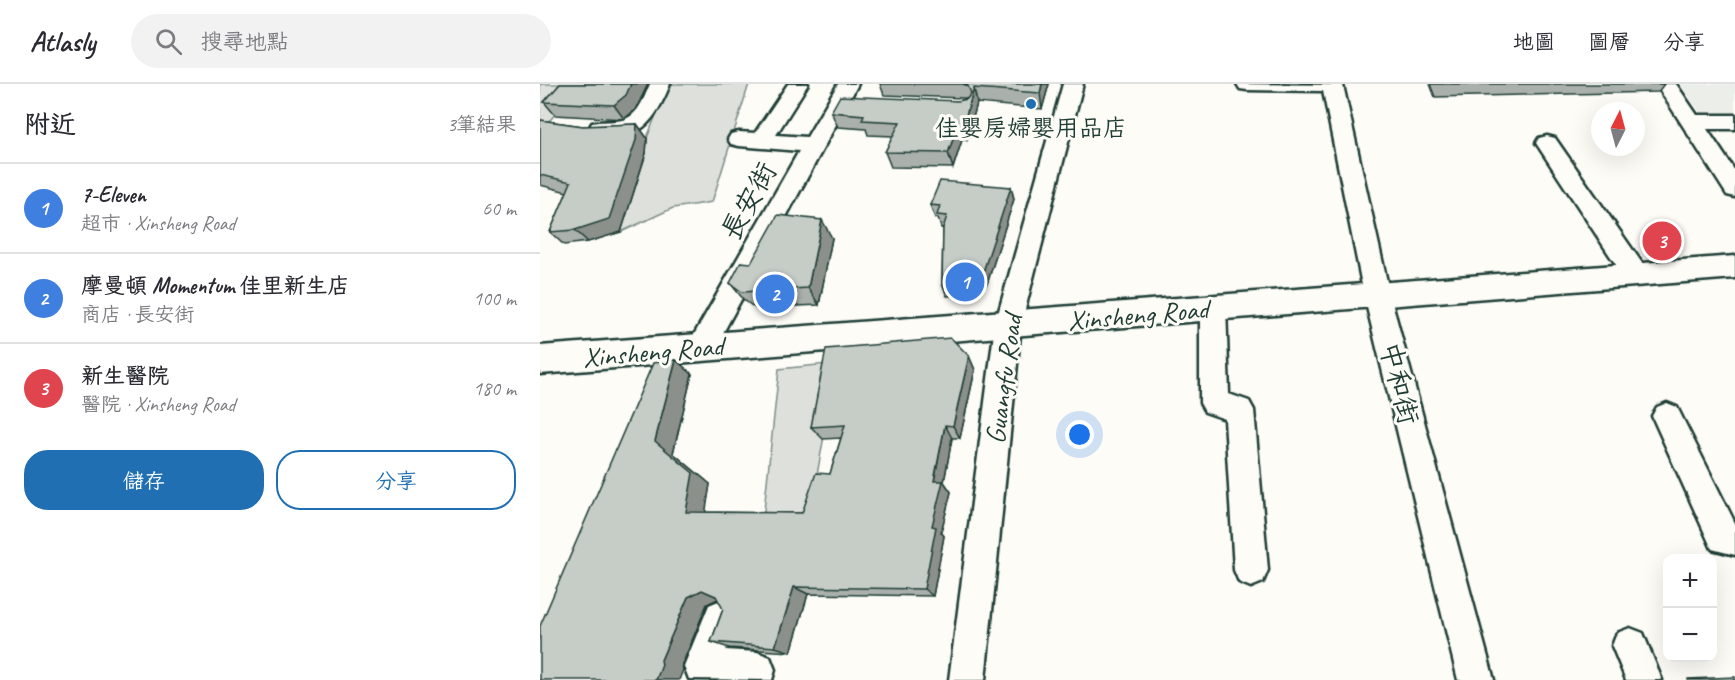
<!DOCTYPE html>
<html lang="zh-TW">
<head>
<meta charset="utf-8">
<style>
  :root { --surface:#fff; --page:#f2f2f3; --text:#2b2b33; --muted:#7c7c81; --line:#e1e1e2; --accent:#1f6fb2 }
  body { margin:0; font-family:Caveat,"LXGW WenKai TC",sans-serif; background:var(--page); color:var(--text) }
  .controls { position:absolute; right:18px; bottom:18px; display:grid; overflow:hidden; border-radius:12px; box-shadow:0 6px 24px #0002 }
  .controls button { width:54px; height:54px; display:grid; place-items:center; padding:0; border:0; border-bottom:2px solid var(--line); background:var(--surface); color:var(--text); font:30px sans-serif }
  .compass { position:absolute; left:1051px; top:18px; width:54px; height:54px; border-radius:50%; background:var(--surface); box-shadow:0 6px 24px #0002; rotate:6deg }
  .you { position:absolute; left:540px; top:351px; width:21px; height:21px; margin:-15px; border:4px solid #fff; border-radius:50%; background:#1a73e8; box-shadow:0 0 0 9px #1a73e833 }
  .badge { display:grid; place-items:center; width:39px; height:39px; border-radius:50%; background:var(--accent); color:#fff; font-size:20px; font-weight:700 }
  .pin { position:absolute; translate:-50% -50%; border:3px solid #fff; box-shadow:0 2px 6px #0006 }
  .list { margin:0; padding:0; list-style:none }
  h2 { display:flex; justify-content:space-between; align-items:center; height:78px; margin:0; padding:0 24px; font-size:26px }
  h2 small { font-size:20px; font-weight:400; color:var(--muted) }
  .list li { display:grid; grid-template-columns:39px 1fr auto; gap:18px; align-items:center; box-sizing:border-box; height:90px; padding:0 24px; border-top:2px solid var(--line) }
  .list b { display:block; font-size:22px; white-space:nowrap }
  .list p { margin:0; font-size:20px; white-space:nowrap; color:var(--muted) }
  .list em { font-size:20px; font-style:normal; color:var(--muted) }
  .actions { display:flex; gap:12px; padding:18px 24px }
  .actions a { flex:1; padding:14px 0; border:2px solid var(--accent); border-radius:24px; text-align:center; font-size:21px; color:var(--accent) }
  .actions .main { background:var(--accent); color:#fff }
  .icon { flex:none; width:33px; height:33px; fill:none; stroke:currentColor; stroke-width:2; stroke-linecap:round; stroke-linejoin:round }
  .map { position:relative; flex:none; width:1195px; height:596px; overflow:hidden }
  header { display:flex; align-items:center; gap:36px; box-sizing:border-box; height:84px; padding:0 30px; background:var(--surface); border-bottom:2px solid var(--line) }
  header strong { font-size:28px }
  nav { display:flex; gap:33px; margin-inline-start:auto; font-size:21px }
  .search { width:420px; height:54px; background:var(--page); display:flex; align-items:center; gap:15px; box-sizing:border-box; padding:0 21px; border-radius:33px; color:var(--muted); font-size:22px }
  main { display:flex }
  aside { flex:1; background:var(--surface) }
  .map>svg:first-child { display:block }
  .built { fill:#eceee9 }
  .green { fill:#dde0db; stroke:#7e8e88; stroke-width:1.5 }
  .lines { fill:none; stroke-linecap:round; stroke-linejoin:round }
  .minor-casing { stroke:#1f3d34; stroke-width:5 }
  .major-casing { stroke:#1f3d34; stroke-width:5 }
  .minor { fill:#fdfcf7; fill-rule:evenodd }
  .major { fill:#fdfcf7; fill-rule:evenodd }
  .wall { fill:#aab0ab; stroke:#1f3d34; stroke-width:1.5 }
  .shaded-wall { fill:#8b908b; stroke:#1f3d34; stroke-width:1.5 }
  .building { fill:#c6cdc7; stroke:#1f3d34; stroke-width:1.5 }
  .poi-dot { fill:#1f6fb2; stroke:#fdfcf7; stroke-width:2 }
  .labels { text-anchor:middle; stroke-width:6; stroke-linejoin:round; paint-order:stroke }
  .far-poi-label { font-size:24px; fill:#1f3d34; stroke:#fdfcf7 }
  .street-label { font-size:28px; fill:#1f3d34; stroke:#fdfcf7 }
</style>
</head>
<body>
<header>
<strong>Atlasly</strong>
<div class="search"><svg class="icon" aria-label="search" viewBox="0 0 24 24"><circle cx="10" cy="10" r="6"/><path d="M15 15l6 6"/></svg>搜尋地點</div>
<nav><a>地圖</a><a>圖層</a><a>分享</a></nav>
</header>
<main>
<aside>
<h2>附近<small>3筆結果</small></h2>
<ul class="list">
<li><span class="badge" style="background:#3f7fe0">1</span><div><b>7-Eleven</b><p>超市 · Xinsheng Road</p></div><em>60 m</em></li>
<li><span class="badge" style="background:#3f7fe0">2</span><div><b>摩曼頓 Momentum 佳里新生店</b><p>商店 · 長安街</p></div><em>100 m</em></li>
<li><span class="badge" style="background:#e0444e">3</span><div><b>新生醫院</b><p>醫院 · Xinsheng Road</p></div><em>180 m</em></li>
</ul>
<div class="actions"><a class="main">儲存</a><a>分享</a></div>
</aside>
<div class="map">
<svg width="1195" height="596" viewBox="0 0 1195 596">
  <rect width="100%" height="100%" fill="#fdfcf7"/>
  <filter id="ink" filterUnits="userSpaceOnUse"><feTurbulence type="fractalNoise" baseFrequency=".0167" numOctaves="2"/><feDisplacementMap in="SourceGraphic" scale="12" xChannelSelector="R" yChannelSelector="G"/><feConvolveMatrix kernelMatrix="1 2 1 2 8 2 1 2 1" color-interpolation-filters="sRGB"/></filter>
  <g filter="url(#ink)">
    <path class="built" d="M 1140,0 L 1195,0 L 1195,36 L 1165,36 Z"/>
    <path class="green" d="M 0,0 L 43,0 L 0,47 Z
      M 128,0 L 209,0 L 172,118 L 133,124 L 81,148 L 106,69 L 107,54 Z
      M 297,279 L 269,436 L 223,436 L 239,285 Z"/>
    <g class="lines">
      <g class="minor-casing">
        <path id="minor" d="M 110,0 L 130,0 C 115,38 98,62 52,49 L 49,44 L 52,39 C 61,37 68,38 76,37 C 97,36 103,16 110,0 Z
          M 248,0 L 268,0 L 236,51 L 267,53 L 298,0 L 318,0 L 171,271 L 161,274 L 151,271 L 147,263 L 259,67 L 199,62 L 191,60 L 188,55 L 191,50 L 199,48 L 215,49 Z
          M 523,0 L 543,0 L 481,241 L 445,596 L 409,596 L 455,241 Z
          M 697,0 L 803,1 L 850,211 L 954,596 L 918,596 L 824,211 L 783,7 L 707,6 L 700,5 Z
          M 1116,0 L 1136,0 L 1157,31 L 1195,31 L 1195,45 L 1167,45 L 1195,87 L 1195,113 L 1187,111 Z
          M 1007,52 L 1015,54 L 1104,182 L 1108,189 L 1104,196 L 1095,199 L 1086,196 L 996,59 L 999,54 Z
          M 673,212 L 682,216 L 686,223 L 689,310 L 709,317 L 714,326 L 728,486 L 723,498 L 711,503 L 699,498 L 694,486 L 685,335 L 665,328 L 660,319 L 660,223 L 664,216 Z
          M 1127,319 L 1137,323 L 1195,439 L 1195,471 L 1172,465 L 1112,332 L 1117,323 Z
          M 181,516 L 193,521 L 198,533 L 186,566 L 217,568 L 230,573 L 235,586 L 232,596 L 149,595 L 144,582 L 169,521 Z
          M 1090,544 L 1103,549 L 1122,596 L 1086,596 L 1072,562 L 1077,549 Z"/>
      </g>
      <g class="major-casing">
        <path id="major" d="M 1195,172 L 1195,194 L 0,290 L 0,262 Z"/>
      </g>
      <use href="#minor" class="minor"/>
      <use href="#major" class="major"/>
    </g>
    <path class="wall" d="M 20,0 L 108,0 L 96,25 L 84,35 L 15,31 L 4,18 Z
      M 340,0 L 509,0 L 502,25 L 437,19 L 427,56 L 422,56 L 413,84 L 351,83 L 345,68 L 353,52 L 328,51 L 326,45 L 298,43 L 291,28 L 418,17 L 427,15 L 423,14 L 344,11 Z
      M 890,0 L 1124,0 L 1118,8 L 895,13 Z
      M 0,36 L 43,42 L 97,40 L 107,54 L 106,69 L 81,148 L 48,158 L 24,161 L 10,148 L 27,108 L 0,101 Z
      M 471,103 L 474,115 L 447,200 L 430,211 L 407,212 L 402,200 L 403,144 L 401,144 L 398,134 L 395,134 L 390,121 Z
      M 292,154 L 279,221 L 215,224 L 204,216 L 190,199 L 211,179 Z
      M 429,272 L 435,286 L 420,354 L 412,354 L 404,398 L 411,408 L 401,448 L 404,452 L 393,512 L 268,510 L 251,568 L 189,564 L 171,558 L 183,525 L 178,515 L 167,520 L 142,581 L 143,586 L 0,596 L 136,276 L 152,290 L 133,369 L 170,400 L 165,428 L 262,429 L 290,390 L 301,354 L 283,355 L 271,343 Z"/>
    <path class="shaded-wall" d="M 91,0 L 108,0 L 96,25 L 84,35 L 74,21 Z
      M 502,0 L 509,0 L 502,25 L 500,9 Z
      M 434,4 L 437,19 L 427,56 L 423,42 Z
      M 97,40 L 107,54 L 106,69 L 81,148 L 48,158 L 35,146 Z
      M 418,41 L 422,56 L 413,84 L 408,69 Z
      M 471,103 L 474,115 L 447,200 L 430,211 L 425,199 Z
      M 282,136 L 292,154 L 279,221 L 268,204 Z
      M 429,272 L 435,286 L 420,354 L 413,342 Z
      M 136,276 L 152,290 L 133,369 L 170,400 L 164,438 L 146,428 L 115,357 Z
      M 405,341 L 412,354 L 404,398 L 411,408 L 401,448 L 404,452 L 393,512 L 384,505 L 392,442 L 394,397 Z
      M 254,503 L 268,510 L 251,568 L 235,563 Z
      M 162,506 L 180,514 L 167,520 L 142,581 L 143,586 L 139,596 L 116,596 L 121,576 L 148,513 Z"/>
    <path class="building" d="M 20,0 L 91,0 L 86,11 L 74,21 L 4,18 Z
      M 423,0 L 502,0 L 500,9 L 434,4 L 423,42 L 418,41 L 408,69 L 345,68 L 360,38 L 322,36 L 324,31 L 291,28 L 300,12 L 418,17 L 427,15 L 431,9 L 428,2 Z
      M 0,36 L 43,42 L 97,40 L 96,56 L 69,135 L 35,146 L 10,148 L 31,98 L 0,91 Z
      M 400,97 L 471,103 L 443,188 L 425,199 L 402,200 L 403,144 L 407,132 L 397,131 L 400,122 L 390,121 Z
      M 238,131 L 282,136 L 268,204 L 202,208 L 190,199 L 201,178 L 211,179 Z
      M 411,254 L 429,272 L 413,342 L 405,341 L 394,397 L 403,397 L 392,442 L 396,443 L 384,505 L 254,503 L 235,563 L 171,558 L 183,525 L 176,512 L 162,506 L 148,513 L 121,576 L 122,581 L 116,596 L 0,596 L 0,542 L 113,279 L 136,276 L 115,357 L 153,389 L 146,428 L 262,429 L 276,389 L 290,390 L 305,341 L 271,343 L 286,265 Z
      M 1195,593 L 1195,596 L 1148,596 L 1148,595 Z"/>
  </g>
  <circle class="poi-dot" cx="491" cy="20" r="6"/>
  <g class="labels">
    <g class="far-poi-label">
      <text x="491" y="52">佳嬰房婦嬰用品店</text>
    </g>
    <g class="street-label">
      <text transform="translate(208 117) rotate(-61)" y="10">長安街</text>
      <text transform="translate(598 230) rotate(-5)" y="10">Xinsheng Road</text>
      <text transform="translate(113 267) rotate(-5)" y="10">Xinsheng Road</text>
      <text transform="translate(463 295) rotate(-82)" y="10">Guangfu Road</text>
      <text transform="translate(860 299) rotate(76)" y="10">中和街</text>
    </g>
  </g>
</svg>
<div class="controls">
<button>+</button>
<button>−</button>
</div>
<svg class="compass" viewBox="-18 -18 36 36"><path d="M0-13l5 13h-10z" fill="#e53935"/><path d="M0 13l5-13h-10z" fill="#7c7c81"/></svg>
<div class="you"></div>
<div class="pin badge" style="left:425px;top:198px;background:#3f7fe0">1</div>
<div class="pin badge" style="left:235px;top:210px;background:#3f7fe0">2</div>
<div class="pin badge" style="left:1122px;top:157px;background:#e0444e">3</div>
</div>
</main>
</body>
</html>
